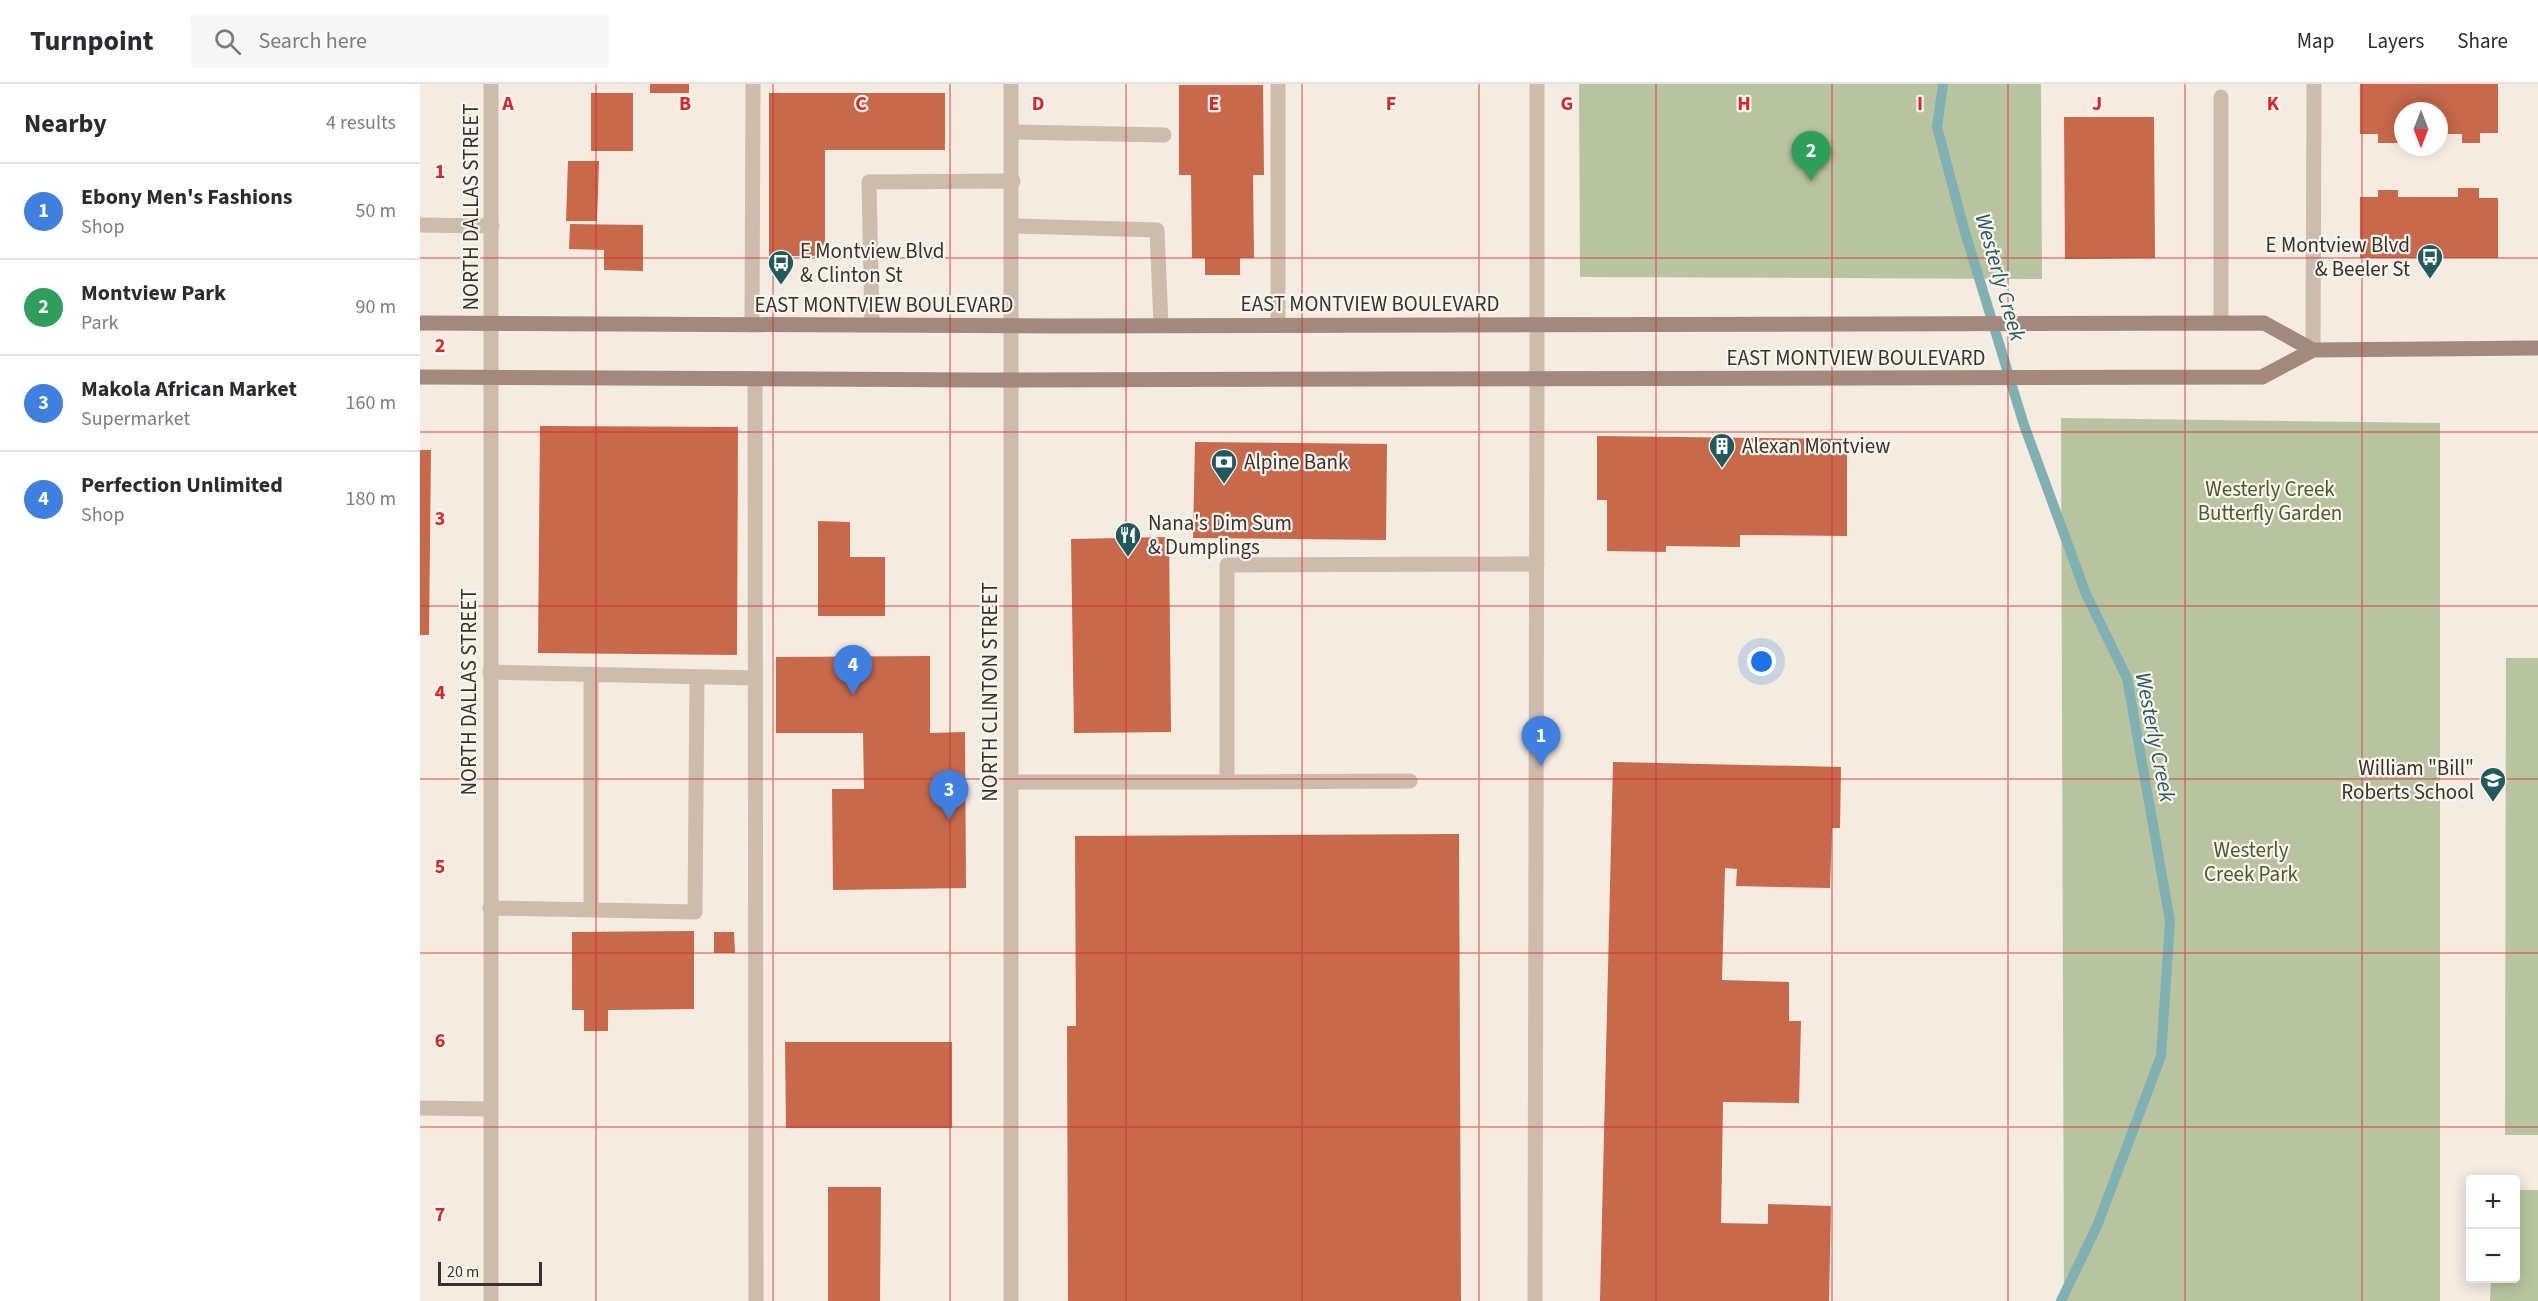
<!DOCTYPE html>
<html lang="en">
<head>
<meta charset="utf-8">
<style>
  :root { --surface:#fff; --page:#f7f7f7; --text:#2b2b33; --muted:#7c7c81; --line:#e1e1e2; --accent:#7c3aed }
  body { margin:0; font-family:"Source Sans 3",sans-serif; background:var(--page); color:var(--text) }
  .controls { position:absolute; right:18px; bottom:18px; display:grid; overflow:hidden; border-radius:6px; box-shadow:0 3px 15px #0003 }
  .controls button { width:54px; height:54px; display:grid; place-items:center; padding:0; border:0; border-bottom:2px solid var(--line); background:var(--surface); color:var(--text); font:30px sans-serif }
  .compass { position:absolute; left:1974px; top:18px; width:54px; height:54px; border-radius:50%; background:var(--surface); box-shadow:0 3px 15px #0003; rotate:180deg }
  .scale { position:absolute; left:18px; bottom:15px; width:104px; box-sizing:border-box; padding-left:6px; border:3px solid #3b302b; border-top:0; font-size:16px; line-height:21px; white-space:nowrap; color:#3b302b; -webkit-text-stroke:4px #fbf5ee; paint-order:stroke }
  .you { position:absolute; left:1342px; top:578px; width:21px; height:21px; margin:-15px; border:4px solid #fff; border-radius:50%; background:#1a73e8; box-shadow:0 0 0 9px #1a73e833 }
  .badge { display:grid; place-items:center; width:39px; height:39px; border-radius:50%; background:var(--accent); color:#fff; font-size:20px; font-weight:700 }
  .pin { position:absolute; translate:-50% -50px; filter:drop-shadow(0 2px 3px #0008) }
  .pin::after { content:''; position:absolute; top:32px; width:21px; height:18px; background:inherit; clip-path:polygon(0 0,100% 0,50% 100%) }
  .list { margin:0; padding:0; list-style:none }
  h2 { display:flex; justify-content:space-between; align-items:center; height:78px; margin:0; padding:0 24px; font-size:26px }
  h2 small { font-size:20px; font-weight:400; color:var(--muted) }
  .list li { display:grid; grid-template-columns:39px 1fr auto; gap:18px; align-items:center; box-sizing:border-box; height:96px; padding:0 24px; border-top:2px solid var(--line) }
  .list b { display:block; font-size:22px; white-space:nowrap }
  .list p { margin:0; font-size:20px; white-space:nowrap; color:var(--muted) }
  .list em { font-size:20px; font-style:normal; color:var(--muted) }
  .icon { flex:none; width:33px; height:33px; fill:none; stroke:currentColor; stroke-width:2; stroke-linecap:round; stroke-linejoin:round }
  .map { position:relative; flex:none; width:2118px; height:1217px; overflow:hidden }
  header { display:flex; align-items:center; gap:36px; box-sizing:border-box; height:84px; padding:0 30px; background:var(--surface); border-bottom:2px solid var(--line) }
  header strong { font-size:28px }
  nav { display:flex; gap:33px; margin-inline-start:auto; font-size:21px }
  .search { width:420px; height:54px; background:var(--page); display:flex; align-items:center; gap:15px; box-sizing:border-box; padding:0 21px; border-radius:6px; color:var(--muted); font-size:22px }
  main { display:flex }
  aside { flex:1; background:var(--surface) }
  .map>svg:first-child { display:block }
  .green { fill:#b8c4a0 }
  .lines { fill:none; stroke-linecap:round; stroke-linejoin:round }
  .stream { stroke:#7fb0b2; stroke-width:10 }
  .building { fill:#c8694b }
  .lane { stroke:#cdbbac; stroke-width:15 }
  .street { stroke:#cdbbac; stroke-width:15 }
  .secondary { stroke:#a18a7d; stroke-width:15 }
  .grid { fill:none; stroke:#d62828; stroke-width:1.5; stroke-opacity:0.55 }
  .labels { text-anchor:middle; stroke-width:4.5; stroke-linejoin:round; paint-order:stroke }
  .street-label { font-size:21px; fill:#3b302b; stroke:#fbf5ee }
  .poi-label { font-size:21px; fill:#3b302b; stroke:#fbf5ee; text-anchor:start }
  .park-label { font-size:21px; fill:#4a5a2e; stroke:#fbf5ee }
  .water-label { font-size:22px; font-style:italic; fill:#1f5a5e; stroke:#fbf5ee }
  .grid-label { font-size:20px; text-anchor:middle; font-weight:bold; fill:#d62828; stroke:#fbf5ee; stroke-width:4.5; stroke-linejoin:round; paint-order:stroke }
</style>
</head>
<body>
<header>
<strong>Turnpoint</strong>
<div class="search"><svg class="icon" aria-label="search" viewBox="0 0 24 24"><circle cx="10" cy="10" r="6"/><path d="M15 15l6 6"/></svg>Search here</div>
<nav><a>Map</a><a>Layers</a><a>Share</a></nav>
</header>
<main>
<aside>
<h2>Nearby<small>4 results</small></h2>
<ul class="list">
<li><span class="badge" style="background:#3f7fe0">1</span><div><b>Ebony Men's Fashions</b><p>Shop</p></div><em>50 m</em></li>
<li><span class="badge" style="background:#2e9e5b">2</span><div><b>Montview Park</b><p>Park</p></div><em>90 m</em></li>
<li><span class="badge" style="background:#3f7fe0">3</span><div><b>Makola African Market</b><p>Supermarket</p></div><em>160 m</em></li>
<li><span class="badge" style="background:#3f7fe0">4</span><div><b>Perfection Unlimited</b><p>Shop</p></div><em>180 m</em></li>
</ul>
</aside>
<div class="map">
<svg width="2118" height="1217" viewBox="0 0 2118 1217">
  <rect width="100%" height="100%" fill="#f4ebe1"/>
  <path class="green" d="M 1159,0 L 1621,0 L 1622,195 L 1160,193 Z
    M 1641,334 L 2020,339 L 2020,1217 L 1644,1217 Z
    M 2086,574 L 2118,574 L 2118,1051 L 2085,1051 Z
    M 2096,1106 L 2118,1106 L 2118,1217 L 2070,1217 L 2071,1195 L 2096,1194 Z"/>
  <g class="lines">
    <path class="stream" d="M 1523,0 L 1517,43 L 1544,145 L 1604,341 L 1666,510 L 1707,594 L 1750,837 L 1741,972 L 1677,1142 L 1641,1217"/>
  </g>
  <path class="building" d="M 230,0 L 269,0 L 269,9 L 230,9 Z
    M 1940,0 L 2078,0 L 2078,49 L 2060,49 L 2060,59 L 2042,59 L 2042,50 L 2019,50 L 2019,27 L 1983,27 L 1983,50 L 1978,50 L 1978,59 L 1958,59 L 1958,50 L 1940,50 Z
    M 759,1 L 843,1 L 844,91 L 833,91 L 834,174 L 820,174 L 820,191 L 785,191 L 785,174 L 772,174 L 771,91 L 759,91 Z
    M 171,9 L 213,9 L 213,67 L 171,67 Z
    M 349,9 L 525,9 L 525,66 L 405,66 L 405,172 L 349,172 Z
    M 1644,33 L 1734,33 L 1735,174 L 1645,175 Z
    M 148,77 L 179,77 L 177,137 L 146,137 Z
    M 2038,104 L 2059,104 L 2059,114 L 2078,114 L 2078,174 L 1940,174 L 1940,113 L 1958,113 L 1958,106 L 1978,106 L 1978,113 L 2038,113 Z
    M 150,140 L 223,141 L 223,187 L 184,186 L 184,166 L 149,165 Z
    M 120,342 L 318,343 L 317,571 L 118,569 Z
    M 1177,352 L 1427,355 L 1427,452 L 1320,451 L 1320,463 L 1246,462 L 1246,468 L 1187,467 L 1187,416 L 1177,416 Z
    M 775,358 L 967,360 L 966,456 L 773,454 Z
    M 0,366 L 11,366 L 9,551 L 0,551 Z
    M 398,437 L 430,438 L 430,473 L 465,473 L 465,532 L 398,532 Z
    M 749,453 L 751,648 L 654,649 L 651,455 Z
    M 510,572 L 510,649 L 545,648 L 546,804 L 413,806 L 412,705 L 444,705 L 443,649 L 356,649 L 356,573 Z
    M 1193,678 L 1421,683 L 1420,744 L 1412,744 L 1410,804 L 1316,802 L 1317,785 L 1305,784 L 1302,896 L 1369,898 L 1369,937 L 1381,937 L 1379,1019 L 1303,1018 L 1301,1139 L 1348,1140 L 1348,1120 L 1411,1122 L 1409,1217 L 1180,1217 Z
    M 1039,750 L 1041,1217 L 648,1217 L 647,942 L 656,942 L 655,752 Z
    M 274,847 L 274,925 L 188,926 L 188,947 L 164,947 L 164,926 L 152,926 L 152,848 Z
    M 294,848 L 314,848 L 315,869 L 294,869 Z
    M 365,958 L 532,958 L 532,1044 L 366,1044 Z
    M 408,1103 L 461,1103 L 460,1217 L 408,1217 Z"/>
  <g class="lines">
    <path class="lane" d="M 858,0 L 858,241
      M 1801,13 L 1801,239
      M 592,48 L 744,51
      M 0,141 L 72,142
      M 592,142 L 737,146 L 741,241
      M 452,240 L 449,98 L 593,97
      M 332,241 L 333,0
      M 1893,266 L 1894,0
      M 335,295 L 336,1217
      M 70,588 L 335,594
      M 171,591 L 171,825
      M 591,698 L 807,698 L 807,481 L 1117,480
      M 807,698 L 990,697
      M 70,824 L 275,828 L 277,594
      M 0,1024 L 70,1025
      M 1115,1217 L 1117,294"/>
    <path class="street" d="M 71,0 L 71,1217
      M 1117,0 L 1117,294
      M 591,1217 L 591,0"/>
    <path class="secondary" d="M 0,239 L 635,242 L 1844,239 L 1893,266
      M 0,293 L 557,296 L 1842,293 L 1893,266 L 2118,264"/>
  </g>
  <path class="grid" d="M 176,0 L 176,1217M 353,0 L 353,1217M 530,0 L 530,1217M 706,0 L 706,1217M 882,0 L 882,1217M 1059,0 L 1059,1217M 1236,0 L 1236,1217M 1412,0 L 1412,1217M 1588,0 L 1588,1217M 1765,0 L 1765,1217M 1942,0 L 1942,1217M 0,174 L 2118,174M 0,348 L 2118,348M 0,522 L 2118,522M 0,695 L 2118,695M 0,869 L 2118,869M 0,1043 L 2118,1043"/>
  <defs>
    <g id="bus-pin" transform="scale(1.35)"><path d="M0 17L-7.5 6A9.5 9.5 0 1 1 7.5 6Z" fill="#1f5a5e" stroke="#fbf5ee"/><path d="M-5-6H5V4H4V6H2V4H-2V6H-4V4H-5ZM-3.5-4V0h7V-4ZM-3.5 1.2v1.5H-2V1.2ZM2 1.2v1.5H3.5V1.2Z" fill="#fff"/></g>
    <g id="building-pin" transform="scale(1.35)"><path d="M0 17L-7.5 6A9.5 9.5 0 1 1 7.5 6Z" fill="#1f5a5e" stroke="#fbf5ee"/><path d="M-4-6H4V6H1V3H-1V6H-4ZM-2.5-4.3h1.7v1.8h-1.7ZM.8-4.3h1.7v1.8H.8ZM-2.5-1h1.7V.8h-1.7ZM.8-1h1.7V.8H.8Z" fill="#fff"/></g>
    <g id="bank-pin" transform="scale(1.35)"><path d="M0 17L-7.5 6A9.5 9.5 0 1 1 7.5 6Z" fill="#1f5a5e" stroke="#fbf5ee"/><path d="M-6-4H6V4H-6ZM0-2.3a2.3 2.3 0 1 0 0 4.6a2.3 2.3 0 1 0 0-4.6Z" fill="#fff"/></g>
    <g id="restaurant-pin" transform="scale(1.35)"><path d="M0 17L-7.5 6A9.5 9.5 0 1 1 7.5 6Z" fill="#1f5a5e" stroke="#fbf5ee"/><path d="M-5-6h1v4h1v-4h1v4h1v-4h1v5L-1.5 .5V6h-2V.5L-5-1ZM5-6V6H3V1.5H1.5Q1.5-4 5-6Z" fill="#fff"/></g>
    <g id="school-pin" transform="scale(1.35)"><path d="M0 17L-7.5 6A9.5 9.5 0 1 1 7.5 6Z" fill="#1f5a5e" stroke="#fbf5ee"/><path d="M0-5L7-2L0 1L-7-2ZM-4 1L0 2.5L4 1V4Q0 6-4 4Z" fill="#fff"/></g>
  </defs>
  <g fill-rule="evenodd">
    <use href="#bus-pin" x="2010" y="173"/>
    <use href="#bus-pin" x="361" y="179"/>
    <use href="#building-pin" x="1302" y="362"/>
    <use href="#bank-pin" x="804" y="378"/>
    <use href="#restaurant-pin" x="708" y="451"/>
    <use href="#school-pin" x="2073" y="696"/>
  </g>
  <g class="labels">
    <g class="street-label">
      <text transform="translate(51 123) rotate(-90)" y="7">NORTH DALLAS STREET</text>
      <text x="950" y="227">EAST MONTVIEW BOULEVARD</text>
      <text x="464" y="228">EAST MONTVIEW BOULEVARD</text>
      <text x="1436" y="281">EAST MONTVIEW BOULEVARD</text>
      <text transform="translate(49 608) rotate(-90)" y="7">NORTH DALLAS STREET</text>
      <text transform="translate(570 608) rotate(-90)" y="7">NORTH CLINTON STREET</text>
    </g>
    <g class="poi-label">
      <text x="1990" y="168" text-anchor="end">E Montview Blvd<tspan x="1990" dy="24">&amp; Beeler St</tspan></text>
      <text x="380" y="174">E Montview Blvd<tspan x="380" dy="24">&amp; Clinton St</tspan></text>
      <text x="1322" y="369">Alexan Montview</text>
      <text x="824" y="385">Alpine Bank</text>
      <text x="728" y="446">Nana's Dim Sum<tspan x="728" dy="24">&amp; Dumplings</tspan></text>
      <text x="2054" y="691" text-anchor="end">William "Bill"<tspan x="2054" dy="24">Roberts School</tspan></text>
    </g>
    <g class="park-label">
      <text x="1850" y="412">Westerly Creek<tspan x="1850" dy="24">Butterfly Garden</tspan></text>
      <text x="1831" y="773">Westerly<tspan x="1831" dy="24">Creek Park</tspan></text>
    </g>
    <g class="water-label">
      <text transform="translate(1581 193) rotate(74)" y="8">Westerly Creek</text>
      <text transform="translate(1736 653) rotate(79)" y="8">Westerly Creek</text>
    </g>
  </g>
  <g class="grid-label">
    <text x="88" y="26">A</text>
    <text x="265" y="26">B</text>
    <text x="441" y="26">C</text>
    <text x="618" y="26">D</text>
    <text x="794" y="26">E</text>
    <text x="971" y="26">F</text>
    <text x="1147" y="26">G</text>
    <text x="1324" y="26">H</text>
    <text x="1500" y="26">I</text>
    <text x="1677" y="26">J</text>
    <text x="1853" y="26">K</text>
    <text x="20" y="94">1</text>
    <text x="20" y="268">2</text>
    <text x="20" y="441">3</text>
    <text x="20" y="615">4</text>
    <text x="20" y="789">5</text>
    <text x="20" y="963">6</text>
    <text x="20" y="1137">7</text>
  </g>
</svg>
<div class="controls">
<button>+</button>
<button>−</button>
</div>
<svg class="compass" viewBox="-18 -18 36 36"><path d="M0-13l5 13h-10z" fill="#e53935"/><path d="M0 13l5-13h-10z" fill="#7c7c81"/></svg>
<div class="scale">20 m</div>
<div class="you"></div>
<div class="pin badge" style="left:1121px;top:682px;background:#3f7fe0">1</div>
<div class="pin badge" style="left:1391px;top:97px;background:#2e9e5b">2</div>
<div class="pin badge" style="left:529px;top:736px;background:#3f7fe0">3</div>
<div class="pin badge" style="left:433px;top:611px;background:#3f7fe0">4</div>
</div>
</main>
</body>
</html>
